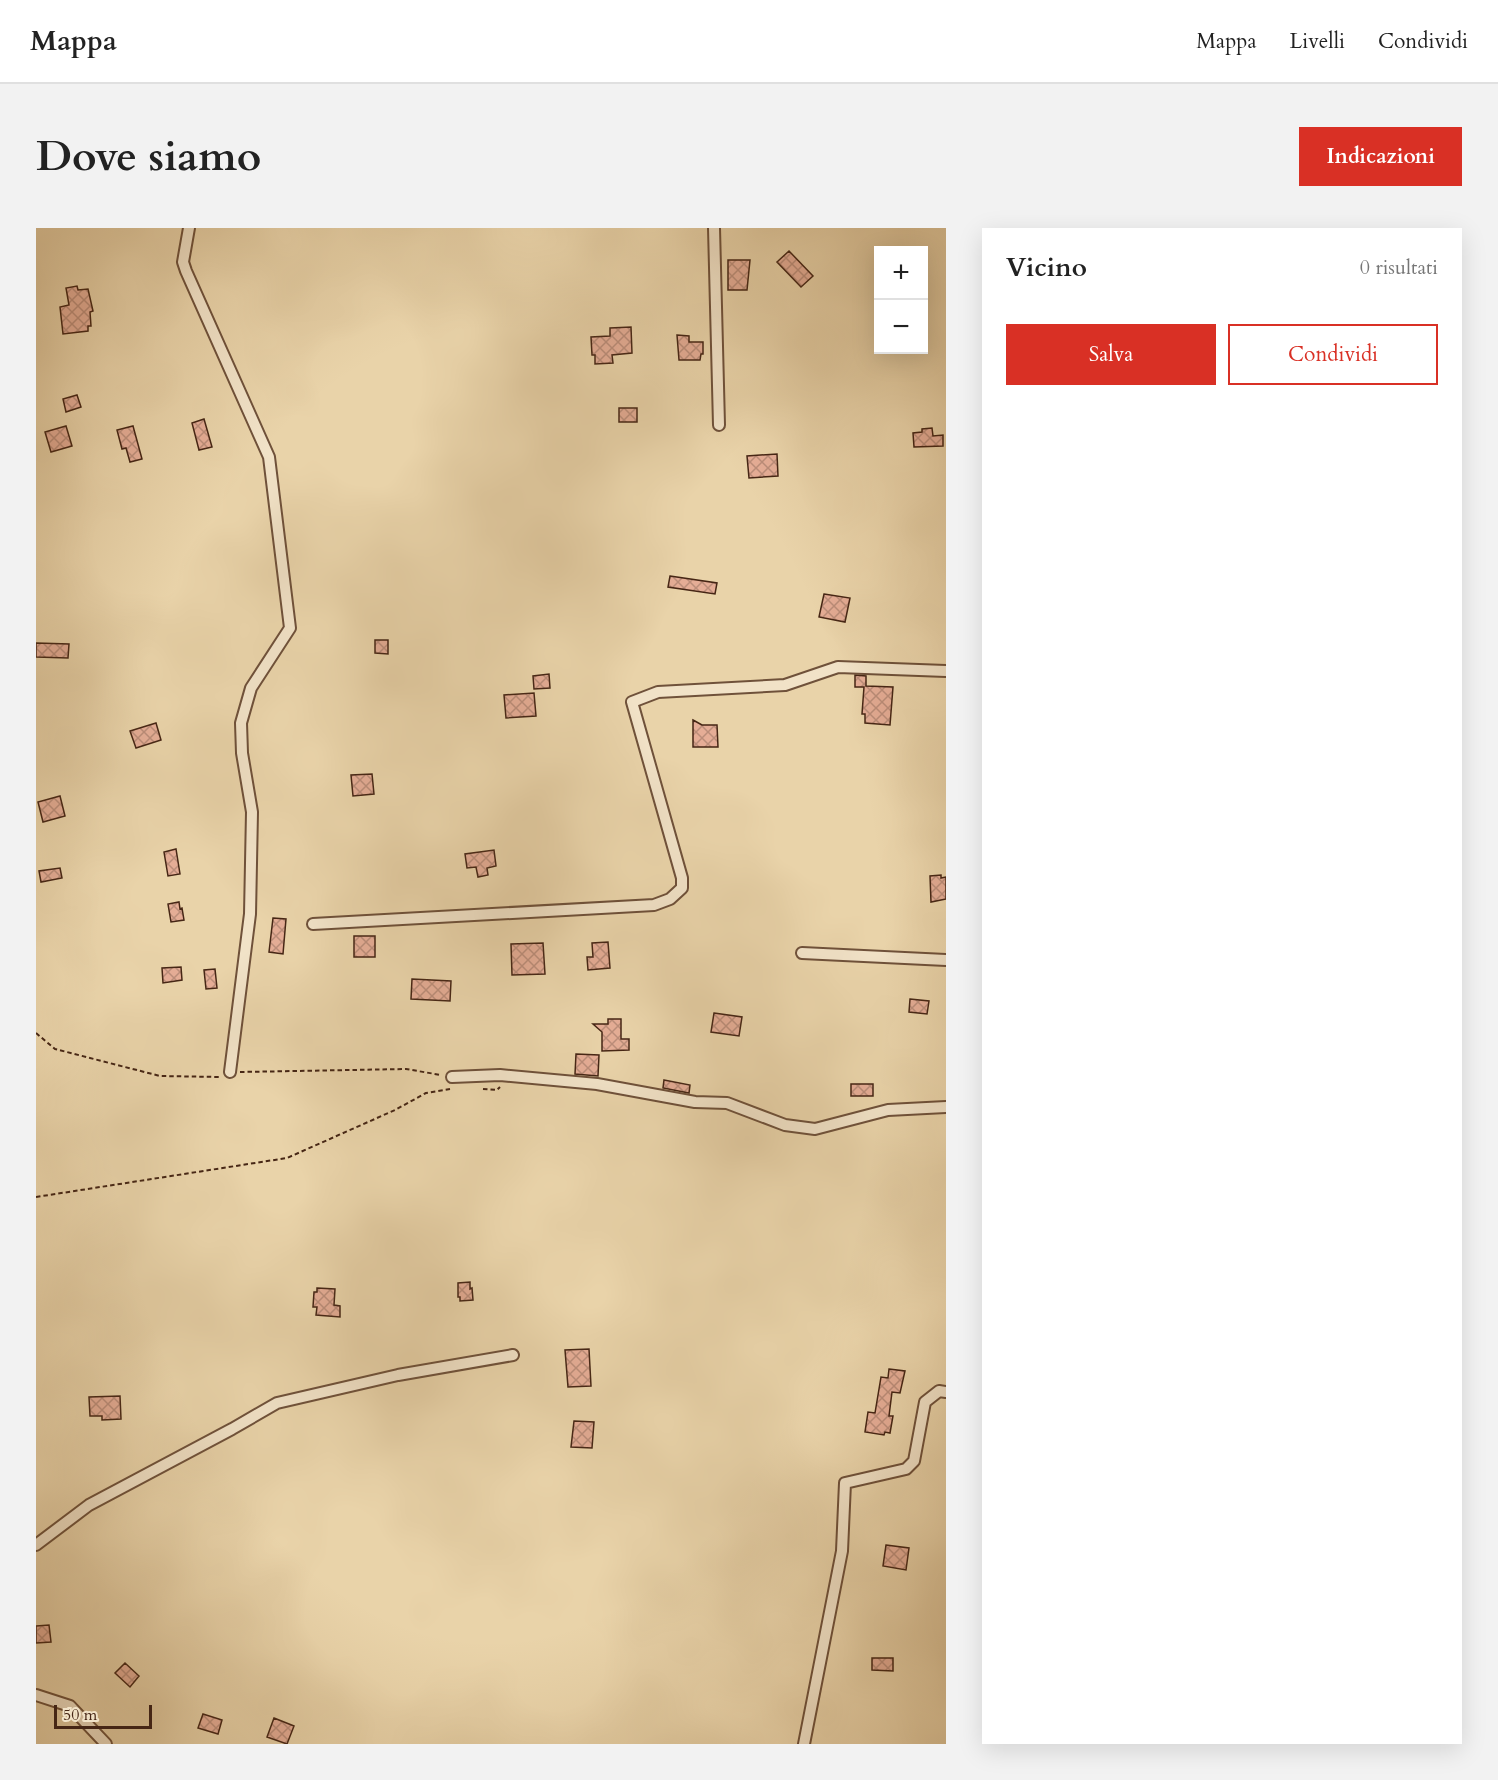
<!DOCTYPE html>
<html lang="it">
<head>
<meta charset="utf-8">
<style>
  :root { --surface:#fff; --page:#f2f2f2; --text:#222; --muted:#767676; --line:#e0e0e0; --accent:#d93025 }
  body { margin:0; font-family:Cardo,serif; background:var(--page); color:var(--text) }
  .controls { position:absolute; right:18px; top:18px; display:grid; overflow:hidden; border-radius:0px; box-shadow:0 6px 24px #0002 }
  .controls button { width:54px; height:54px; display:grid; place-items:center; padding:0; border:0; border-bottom:2px solid var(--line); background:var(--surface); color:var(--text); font:30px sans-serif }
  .scale { position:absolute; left:18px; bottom:15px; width:98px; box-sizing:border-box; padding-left:6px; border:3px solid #462615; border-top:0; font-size:16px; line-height:21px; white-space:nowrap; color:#462615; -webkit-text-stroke:4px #f1e2c7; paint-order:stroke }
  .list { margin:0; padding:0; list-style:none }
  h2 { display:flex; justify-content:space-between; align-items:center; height:78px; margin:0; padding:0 24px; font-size:26px }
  h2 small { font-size:20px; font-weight:400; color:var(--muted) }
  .actions { display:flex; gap:12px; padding:18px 24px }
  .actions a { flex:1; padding:14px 0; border:2px solid var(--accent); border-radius:0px; text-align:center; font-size:21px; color:var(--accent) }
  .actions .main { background:var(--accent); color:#fff }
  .map { position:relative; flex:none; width:910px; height:1516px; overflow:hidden; border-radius:0px }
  header { display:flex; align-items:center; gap:36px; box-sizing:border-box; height:84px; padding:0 30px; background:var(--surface); border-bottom:2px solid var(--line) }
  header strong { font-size:28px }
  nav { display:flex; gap:33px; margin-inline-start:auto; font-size:21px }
  .intro { display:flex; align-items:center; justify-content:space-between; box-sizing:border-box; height:144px; padding:0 36px }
  h1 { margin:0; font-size:42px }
  .button { padding:15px 27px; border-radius:0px; background:var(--accent); color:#fff; font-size:21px; font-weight:700 }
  main { display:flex; gap:36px; padding:0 36px }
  aside { flex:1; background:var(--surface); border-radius:0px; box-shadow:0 6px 24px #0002 }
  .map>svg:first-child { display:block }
  .building { fill:url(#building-cross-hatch); stroke:#462615; stroke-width:1.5 }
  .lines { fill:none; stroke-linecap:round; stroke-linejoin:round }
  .minor-casing { stroke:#6f513a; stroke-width:14 }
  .path { stroke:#462615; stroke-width:2; stroke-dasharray:4.5 3; stroke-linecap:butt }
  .minor { stroke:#f1e2c7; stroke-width:10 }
</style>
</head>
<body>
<header>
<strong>Mappa</strong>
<nav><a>Mappa</a><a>Livelli</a><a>Condividi</a></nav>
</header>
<div class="intro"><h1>Dove siamo</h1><a class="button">Indicazioni</a></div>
<main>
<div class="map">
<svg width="910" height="1516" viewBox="0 0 910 1516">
  <defs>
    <pattern id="building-cross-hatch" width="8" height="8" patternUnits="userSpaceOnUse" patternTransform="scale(1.5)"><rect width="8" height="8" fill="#e5ad96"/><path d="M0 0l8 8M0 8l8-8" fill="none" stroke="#bb8d79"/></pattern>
  </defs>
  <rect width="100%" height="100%" fill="#e9d3a9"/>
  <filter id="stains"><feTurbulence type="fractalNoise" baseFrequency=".00333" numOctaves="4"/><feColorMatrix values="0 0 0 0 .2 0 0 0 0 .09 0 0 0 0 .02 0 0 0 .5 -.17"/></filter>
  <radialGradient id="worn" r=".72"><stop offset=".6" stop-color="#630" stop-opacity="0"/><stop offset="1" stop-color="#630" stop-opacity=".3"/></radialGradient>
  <path class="building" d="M 753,23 L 777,48 L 765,59 L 741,34 Z
    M 692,32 L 714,32 L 711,62 L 692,62 Z
    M 41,58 L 42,62 L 52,61 L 57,83 L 54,84 L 55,98 L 52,98 L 52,103 L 27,106 L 24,79 L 33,77 L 30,60 Z
    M 595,99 L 596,125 L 576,127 L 577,135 L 559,136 L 559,127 L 556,127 L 555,109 L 574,108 L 574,100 Z
    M 641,107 L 653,108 L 653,114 L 667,114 L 667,126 L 665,126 L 664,132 L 643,132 Z
    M 41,167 L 45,179 L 30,184 L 27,171 Z
    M 583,180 L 601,180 L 601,194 L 583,194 Z
    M 168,191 L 176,219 L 163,222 L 156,195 Z
    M 30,198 L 36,218 L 15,224 L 9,204 Z
    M 97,198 L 106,231 L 94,234 L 90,220 L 86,221 L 81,202 Z
    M 896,200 L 897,208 L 907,207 L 907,218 L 878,219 L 877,205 L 886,204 L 886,201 Z
    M 741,226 L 742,248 L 713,250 L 711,228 Z
    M 634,348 L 681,355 L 679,366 L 632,359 Z
    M 788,366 L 814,370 L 809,394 L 783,389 Z
    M 339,412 L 352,412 L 352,426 L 339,425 Z
    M 0,415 L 33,416 L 32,430 L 0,429 Z
    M 513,446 L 514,460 L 498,461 L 497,448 Z
    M 819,447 L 830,448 L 830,458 L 857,459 L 854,497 L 829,495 L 829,486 L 826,486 L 828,459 L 819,459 Z
    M 498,465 L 500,488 L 470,490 L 468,467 Z
    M 657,492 L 666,497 L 681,497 L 682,519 L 657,519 Z
    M 120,495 L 125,512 L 100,520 L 94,503 Z
    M 336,546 L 338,566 L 317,568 L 315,547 Z
    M 24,568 L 29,588 L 7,594 L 2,574 Z
    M 140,621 L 144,646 L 132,648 L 128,624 Z
    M 458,622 L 460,638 L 451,640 L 452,647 L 442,649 L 440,639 L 431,640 L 429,626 Z
    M 24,640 L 26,650 L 5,654 L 3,643 Z
    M 905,647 L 905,650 L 910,649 L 910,671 L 895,674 L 894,648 Z
    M 143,674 L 144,681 L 146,680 L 148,692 L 135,694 L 132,676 Z
    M 237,690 L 250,691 L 247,726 L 233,724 Z
    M 318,708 L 339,708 L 339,729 L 318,729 Z
    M 572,714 L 574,740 L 552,742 L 551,729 L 557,729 L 556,715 Z
    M 507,715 L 509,746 L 476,747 L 475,716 Z
    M 145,739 L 146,752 L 127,755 L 126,740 Z
    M 179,741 L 181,760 L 170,761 L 168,742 Z
    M 376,751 L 415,753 L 414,773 L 375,771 Z
    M 874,771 L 893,773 L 891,786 L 873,784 Z
    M 678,785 L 706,789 L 703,808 L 675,804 Z
    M 572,791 L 585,791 L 585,811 L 593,811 L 593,822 L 566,823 L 566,804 L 557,796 L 572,796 Z
    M 540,826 L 563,827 L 562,848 L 539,846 Z
    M 628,852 L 654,857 L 653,865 L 627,860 Z
    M 815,856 L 837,856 L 837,868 L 815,868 Z
    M 434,1054 L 434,1061 L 436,1060 L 437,1072 L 424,1073 L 424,1069 L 422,1069 L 422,1055 Z
    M 281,1060 L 299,1061 L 298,1077 L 304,1078 L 304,1089 L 280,1087 L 281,1079 L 277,1079 L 278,1064 L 281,1064 Z
    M 553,1121 L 555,1158 L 532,1159 L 529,1122 Z
    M 853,1141 L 869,1143 L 864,1165 L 856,1164 L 853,1188 L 857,1188 L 854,1205 L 849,1204 L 848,1207 L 829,1204 L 832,1184 L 839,1185 L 845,1149 L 852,1150 Z
    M 84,1168 L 85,1191 L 66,1192 L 66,1188 L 54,1188 L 53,1169 Z
    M 538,1193 L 558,1194 L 556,1220 L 535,1219 Z
    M 850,1317 L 873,1320 L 870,1342 L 847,1338 Z
    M 13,1397 L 15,1414 L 0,1415 L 0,1398 Z
    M 836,1430 L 857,1430 L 857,1443 L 836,1442 Z
    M 89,1435 L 103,1448 L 94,1459 L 79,1445 Z
    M 167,1486 L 186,1492 L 182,1506 L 162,1500 Z
    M 238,1490 L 258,1498 L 251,1516 L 231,1509 Z"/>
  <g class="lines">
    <g class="minor-casing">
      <path id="minor" d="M 153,0 L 147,34 L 150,43 L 233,229 L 254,400 L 215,460 L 205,495 L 206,525 L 216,584 L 214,686 L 194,844
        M 678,0 L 683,197
        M 277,696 L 618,677 L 634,671 L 646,660 L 646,650 L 596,474 L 622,464 L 749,457 L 802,439 L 910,443
        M 766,725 L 910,732
        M 416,849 L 464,847 L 561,856 L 659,874 L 691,875 L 749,897 L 779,901 L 852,882 L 910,879
        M 0,1317 L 53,1277 L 196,1201 L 241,1175 L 362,1147 L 477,1127
        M 0,1467 L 34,1478 L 70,1516
        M 768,1516 L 806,1323 L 809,1255 L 870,1241 L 878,1233 L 889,1174 L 903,1163 L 910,1164"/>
    </g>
    <path class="path" d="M 0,805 L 19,821 L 124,848 L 185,849
      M 204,844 L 370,841 L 405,847
      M 447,861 L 461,862 L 464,859
      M 0,969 L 251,930 L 359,882 L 390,865 L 414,861"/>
    <use href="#minor" class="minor"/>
  </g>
  <rect width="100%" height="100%" filter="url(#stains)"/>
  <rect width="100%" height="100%" fill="url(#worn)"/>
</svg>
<div class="controls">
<button>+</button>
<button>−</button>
</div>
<div class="scale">50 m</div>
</div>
<aside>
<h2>Vicino<small>0 risultati</small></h2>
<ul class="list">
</ul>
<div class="actions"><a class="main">Salva</a><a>Condividi</a></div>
</aside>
</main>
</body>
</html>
